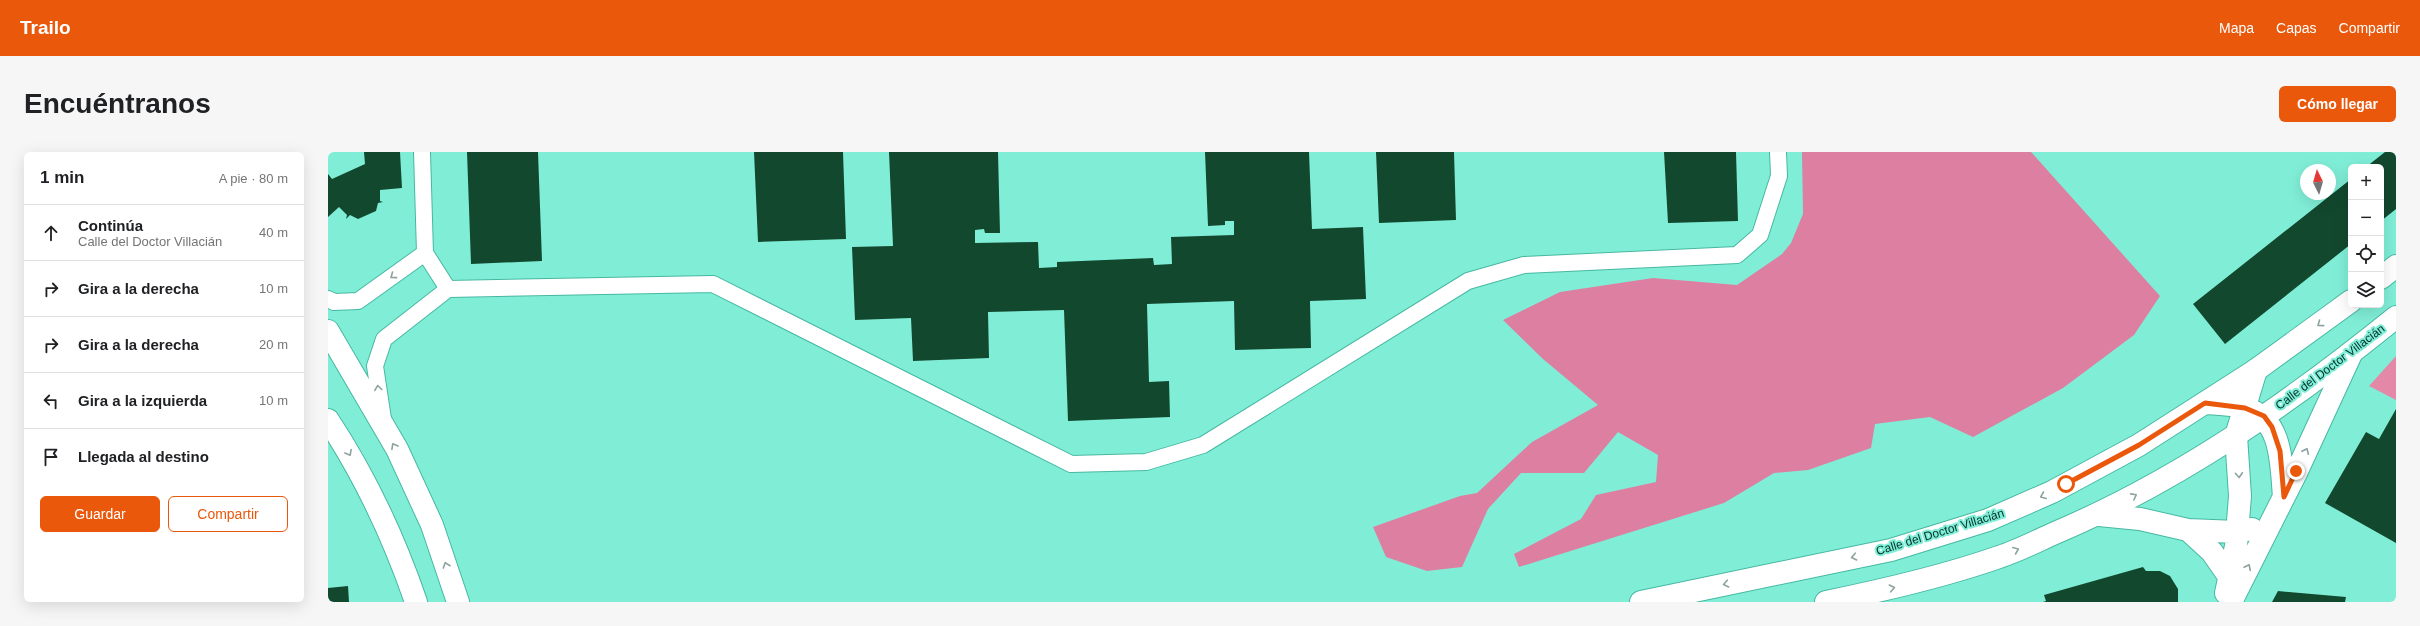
<!DOCTYPE html>
<html lang="es">
<head>
<meta charset="utf-8">
<style>
  :root { --surface:#fff; --page:#f6f6f6; --text:#202124; --muted:#757577; --line:#e0e0e0; --accent:#ea580c }
  body { margin:0; font-family:Helvetica,sans-serif; background:var(--page); color:var(--text) }
  .controls { position:absolute; right:12px; top:12px; display:grid; overflow:hidden; border-radius:6px; box-shadow:0 4px 16px #0002 }
  .controls button { width:36px; height:36px; display:grid; place-items:center; padding:0; border:0; border-bottom:1px solid var(--line); background:var(--surface); color:var(--text); font:20px sans-serif }
  .compass { position:absolute; left:1972px; top:12px; width:36px; height:36px; border-radius:50%; background:var(--surface); box-shadow:0 4px 16px #0002; rotate:355deg }
  .stop { position:absolute; width:12px; height:12px; margin:-9px; border:3px solid #ea580c; border-radius:50%; background:#fff }
  .stop.end { background:#ea580c; border-color:#fff; box-shadow:0 1px 4px #0008 }
  .list { margin:0; padding:0; list-style:none }
  h2 { display:flex; justify-content:space-between; align-items:center; height:52px; margin:0; padding:0 16px; font-size:17px }
  h2 small { font-size:13px; font-weight:400; color:var(--muted) }
  .list li { display:grid; grid-template-columns:26px 1fr auto; gap:12px; align-items:center; box-sizing:border-box; height:56px; padding:0 16px; border-top:1px solid var(--line) }
  .list b { display:block; font-size:15px; white-space:nowrap }
  .list p { margin:0; font-size:13px; white-space:nowrap; color:var(--muted) }
  .list em { font-size:13px; font-style:normal; color:var(--muted) }
  .actions { display:flex; gap:8px; padding:12px 16px }
  .actions a { flex:1; padding:9px 0; border:1px solid var(--accent); border-radius:6px; text-align:center; font-size:14px; color:var(--accent) }
  .actions .main { background:var(--accent); color:#fff }
  .icon { flex:none; width:22px; height:22px; fill:none; stroke:currentColor; stroke-width:2; stroke-linecap:round; stroke-linejoin:round }
  .map { position:relative; flex:none; width:2068px; height:450px; overflow:hidden; border-radius:6px }
  header { display:flex; align-items:center; gap:24px; box-sizing:border-box; height:56px; padding:0 20px; background:var(--accent); color:#fff }
  header strong { font-size:19px }
  nav { display:flex; gap:22px; margin-inline-start:auto; font-size:14px }
  .intro { display:flex; align-items:center; justify-content:space-between; box-sizing:border-box; height:96px; padding:0 24px }
  h1 { margin:0; font-size:28px }
  .button { padding:10px 18px; border-radius:6px; background:var(--accent); color:#fff; font-size:14px; font-weight:700 }
  main { display:flex; gap:24px; padding:0 24px }
  aside { flex:1; background:var(--surface); border-radius:6px; box-shadow:0 4px 16px #0002 }
  .map>svg:first-child { display:block }
  .green { fill:#e488a8 }
  .forest { fill:#dc7fa0 }
  .building { fill:#12482e }
  .lines { fill:none; stroke-linecap:round; stroke-linejoin:round }
  .lane-casing { stroke:#46b8a2; stroke-width:18 }
  .street-casing { stroke:#46b8a2; stroke-width:24 }
  .secondary-casing { stroke:#46b8a2; stroke-width:24 }
  .lane { stroke:#fff; stroke-width:16 }
  .street { stroke:#fff; stroke-width:22 }
  .secondary { stroke:#fff; stroke-width:22 }
  .oneway { stroke:#8ca39f }
  .route { stroke:#ea580c; stroke-width:5 }
  .labels { text-anchor:middle; stroke-width:4; stroke-linejoin:round; paint-order:stroke }
  .street-label { font-size:12px; fill:#00322a; stroke:#80eed7 }
</style>
</head>
<body>
<header>
<strong>Trailo</strong>
<nav><a>Mapa</a><a>Capas</a><a>Compartir</a></nav>
</header>
<div class="intro"><h1>Encuéntranos</h1><a class="button">Cómo llegar</a></div>
<main>
<aside>
<h2>1 min<small>A pie · 80 m</small></h2>
<ul class="list">
<li><svg class="icon" aria-label="ahead" viewBox="0 0 24 24"><path d="M12 20V5M6 11l6-6 6 6"/></svg><div><b>Continúa</b><p>Calle del Doctor Villacián</p></div><em>40 m</em></li>
<li><svg class="icon" aria-label="right" viewBox="0 0 24 24"><path d="M7 20v-9h11M14 6l5 5-5 5"/></svg><div><b>Gira a la derecha</b></div><em>10 m</em></li>
<li><svg class="icon" aria-label="right" viewBox="0 0 24 24"><path d="M7 20v-9h11M14 6l5 5-5 5"/></svg><div><b>Gira a la derecha</b></div><em>20 m</em></li>
<li><svg class="icon" aria-label="left" viewBox="0 0 24 24"><path d="M17 20v-9H6M10 6l-5 5 5 5"/></svg><div><b>Gira a la izquierda</b></div><em>10 m</em></li>
<li><svg class="icon" aria-label="arrive" viewBox="0 0 24 24"><path d="M6 21V4h12l-3 4 3 4H6"/></svg><div><b>Llegada al destino</b></div></li>
</ul>
<div class="actions"><a class="main">Guardar</a><a>Compartir</a></div>
</aside>
<div class="map">
<svg width="2068" height="450" viewBox="0 0 2068 450">
  <rect width="100%" height="100%" fill="#80eed7"/>
  <path class="green" d="M 2068,204 L 2068,248 L 2041,234 Z"/>
  <path class="forest" d="M 1474,0 L 1703,0 L 1832,144 L 1806,183 L 1735,236 L 1645,285 L 1602,265 L 1547,272 L 1543,296 L 1480,318 L 1446,321 L 1396,351 L 1191,415 L 1186,402 L 1253,367 L 1268,343 L 1328,330 L 1330,303 L 1290,280 L 1256,321 L 1193,321 L 1160,357 L 1134,415 L 1099,419 L 1058,405 L 1045,375 L 1132,344 L 1149,341 L 1204,290 L 1270,253 L 1215,207 L 1175,168 L 1232,140 L 1325,126 L 1409,133 L 1454,102 L 1463,91 L 1475,62 Z"/>
  <path class="building" d="M 36,0 L 72,0 L 74,36 L 52,38 L 52,49 L 55,50 L 50,51 L 48,59 L 30,67 L 22,63 L 18,67 L 19,63 L 11,55 L 0,65 L 0,22 L 4,27 L 37,12 Z
    M 139,0 L 210,0 L 214,109 L 143,112 Z
    M 426,0 L 515,0 L 518,87 L 430,90 Z
    M 561,0 L 670,0 L 672,81 L 657,81 L 656,77 L 647,78 L 647,91 L 710,90 L 711,116 L 729,115 L 729,110 L 825,106 L 826,113 L 844,112 L 843,85 L 906,83 L 906,69 L 897,69 L 897,73 L 880,74 L 877,0 L 981,0 L 984,77 L 1035,75 L 1038,147 L 982,149 L 983,196 L 907,198 L 906,149 L 819,152 L 821,230 L 841,229 L 842,265 L 740,269 L 736,158 L 660,160 L 661,206 L 585,209 L 583,166 L 527,168 L 524,95 L 565,94 Z
    M 1048,0 L 1126,0 L 1128,68 L 1051,71 Z
    M 1336,0 L 1408,0 L 1410,69 L 1340,71 Z
    M 2057,0 L 2068,0 L 2068,57 L 2053,69 L 2053,15 L 2038,15 Z
    M 2023,27 L 2023,92 L 1897,192 L 1865,152 Z
    M 2068,257 L 2068,391 L 1997,351 L 2038,280 L 2051,287 Z
    M 1815,415 L 1818,419 L 1832,419 L 1842,424 L 1850,437 L 1850,450 L 1715,450 L 1718,449 L 1716,443 Z
    M 20,434 L 21,450 L 0,450 L 0,436 Z
    M 1950,439 L 2018,445 L 2017,450 L 1944,450 Z"/>
  <g class="lines">
    <g class="lane-casing">
      <path id="lane" d="M 94,0 L 97,101 L 120,137 L 385,132 L 743,312 L 818,310 L 875,293 L 1140,129 L 1196,113 L 1409,103 L 1432,83 L 1451,24 L 1450,0
        M 0,147 L 6,150 L 30,149 L 97,101
        M 55,267 L 47,214 L 56,187 L 120,137"/>
    </g>
    <g class="street-casing">
      <path id="street" d="M 1877,251 C 1890,252 1905,252 1917,256 C 1955,267 1953,312 1956,345
        M 1771,363 L 1812,367 L 1860,378 L 1884,400 L 1902,426
        M 1860,378 L 1909,380 L 1924,377
        M 1898,441 L 1908,394 L 1912,344 L 1908,284 L 1928,218
        M 1903,450 L 1969,319 L 2023,202"/>
    </g>
    <g class="secondary-casing">
      <path id="secondary" d="M 2053,126 L 2068,114
        M 0,179 L 69,297 L 104,373 L 130,450
        M 0,268 C 37,324 66,386 88,450
        M 1313,450 L 1563,398 L 1660,368 L 1724,340 L 1811,293 L 1928,218 L 2023,149
        M 1498,450 C 1557,438 1614,425 1671,405 C 1690,399 1709,389 1727,381 C 1852,328 1963,250 2068,165"/>
    </g>
    <use href="#lane" class="lane"/>
    <use href="#street" class="street"/>
    <use href="#secondary" class="secondary"/>
  </g>
  <defs><path id="oneway-chevron" d="M-2-3.5L2.5 0L-2 3.5" fill="none" stroke-width="1.6" stroke-linecap="round" stroke-linejoin="round"/></defs>
  <g class="oneway">
    <use href="#oneway-chevron" transform="translate(65 124) rotate(144)"/>
    <use href="#oneway-chevron" transform="translate(1992 172) rotate(144)"/>
    <use href="#oneway-chevron" transform="translate(50 236) rotate(-98)"/>
    <use href="#oneway-chevron" transform="translate(66 294) rotate(-119)"/>
    <use href="#oneway-chevron" transform="translate(1978 299) rotate(-65)"/>
    <use href="#oneway-chevron" transform="translate(21 301) rotate(61)"/>
    <use href="#oneway-chevron" transform="translate(1911 323) rotate(86)"/>
    <use href="#oneway-chevron" transform="translate(1715 344) rotate(157)"/>
    <use href="#oneway-chevron" transform="translate(1806 344) rotate(-28)"/>
    <use href="#oneway-chevron" transform="translate(1688 398) rotate(-23)"/>
    <use href="#oneway-chevron" transform="translate(1526 405) rotate(168)"/>
    <use href="#oneway-chevron" transform="translate(118 413) rotate(-109)"/>
    <use href="#oneway-chevron" transform="translate(1920 415) rotate(-63)"/>
    <use href="#oneway-chevron" transform="translate(1398 432) rotate(168)"/>
    <use href="#oneway-chevron" transform="translate(1564 436) rotate(-12)"/>
  </g>
  <g class="lines">
    <path class="route" d="M 1738,332 L 1811,293 L 1877,251 L 1917,256 L 1936,264 L 1944,275 L 1952,299 L 1956,345 L 1968,319"/>
  </g>
  <g class="labels">
    <g class="street-label">
      <text transform="translate(2002 215) rotate(-37)" y="4">Calle del Doctor Villacián</text>
      <text transform="translate(1612 380) rotate(-17)" y="4">Calle del Doctor Villacián</text>
    </g>
  </g>
</svg>
<div class="controls">
<button>+</button>
<button>−</button>
<button><svg class="icon" aria-label="locate" viewBox="0 0 24 24"><circle cx="12" cy="12" r="6"/><path d="M12 2v4M12 18v4M2 12h4M18 12h4"/></svg></button>
<button><svg class="icon" aria-label="layers" viewBox="0 0 24 24"><path d="M12 4l9 5-9 5-9-5zM3 14l9 5 9-5"/></svg></button>
</div>
<svg class="compass" viewBox="-18 -18 36 36"><path d="M0-13l5 13h-10z" fill="#e53935"/><path d="M0 13l5-13h-10z" fill="#757577"/></svg>
<div class="stop" style="left:1738px;top:332px"></div>
<div class="stop end" style="left:1968px;top:319px"></div>
</div>
</main>
</body>
</html>
